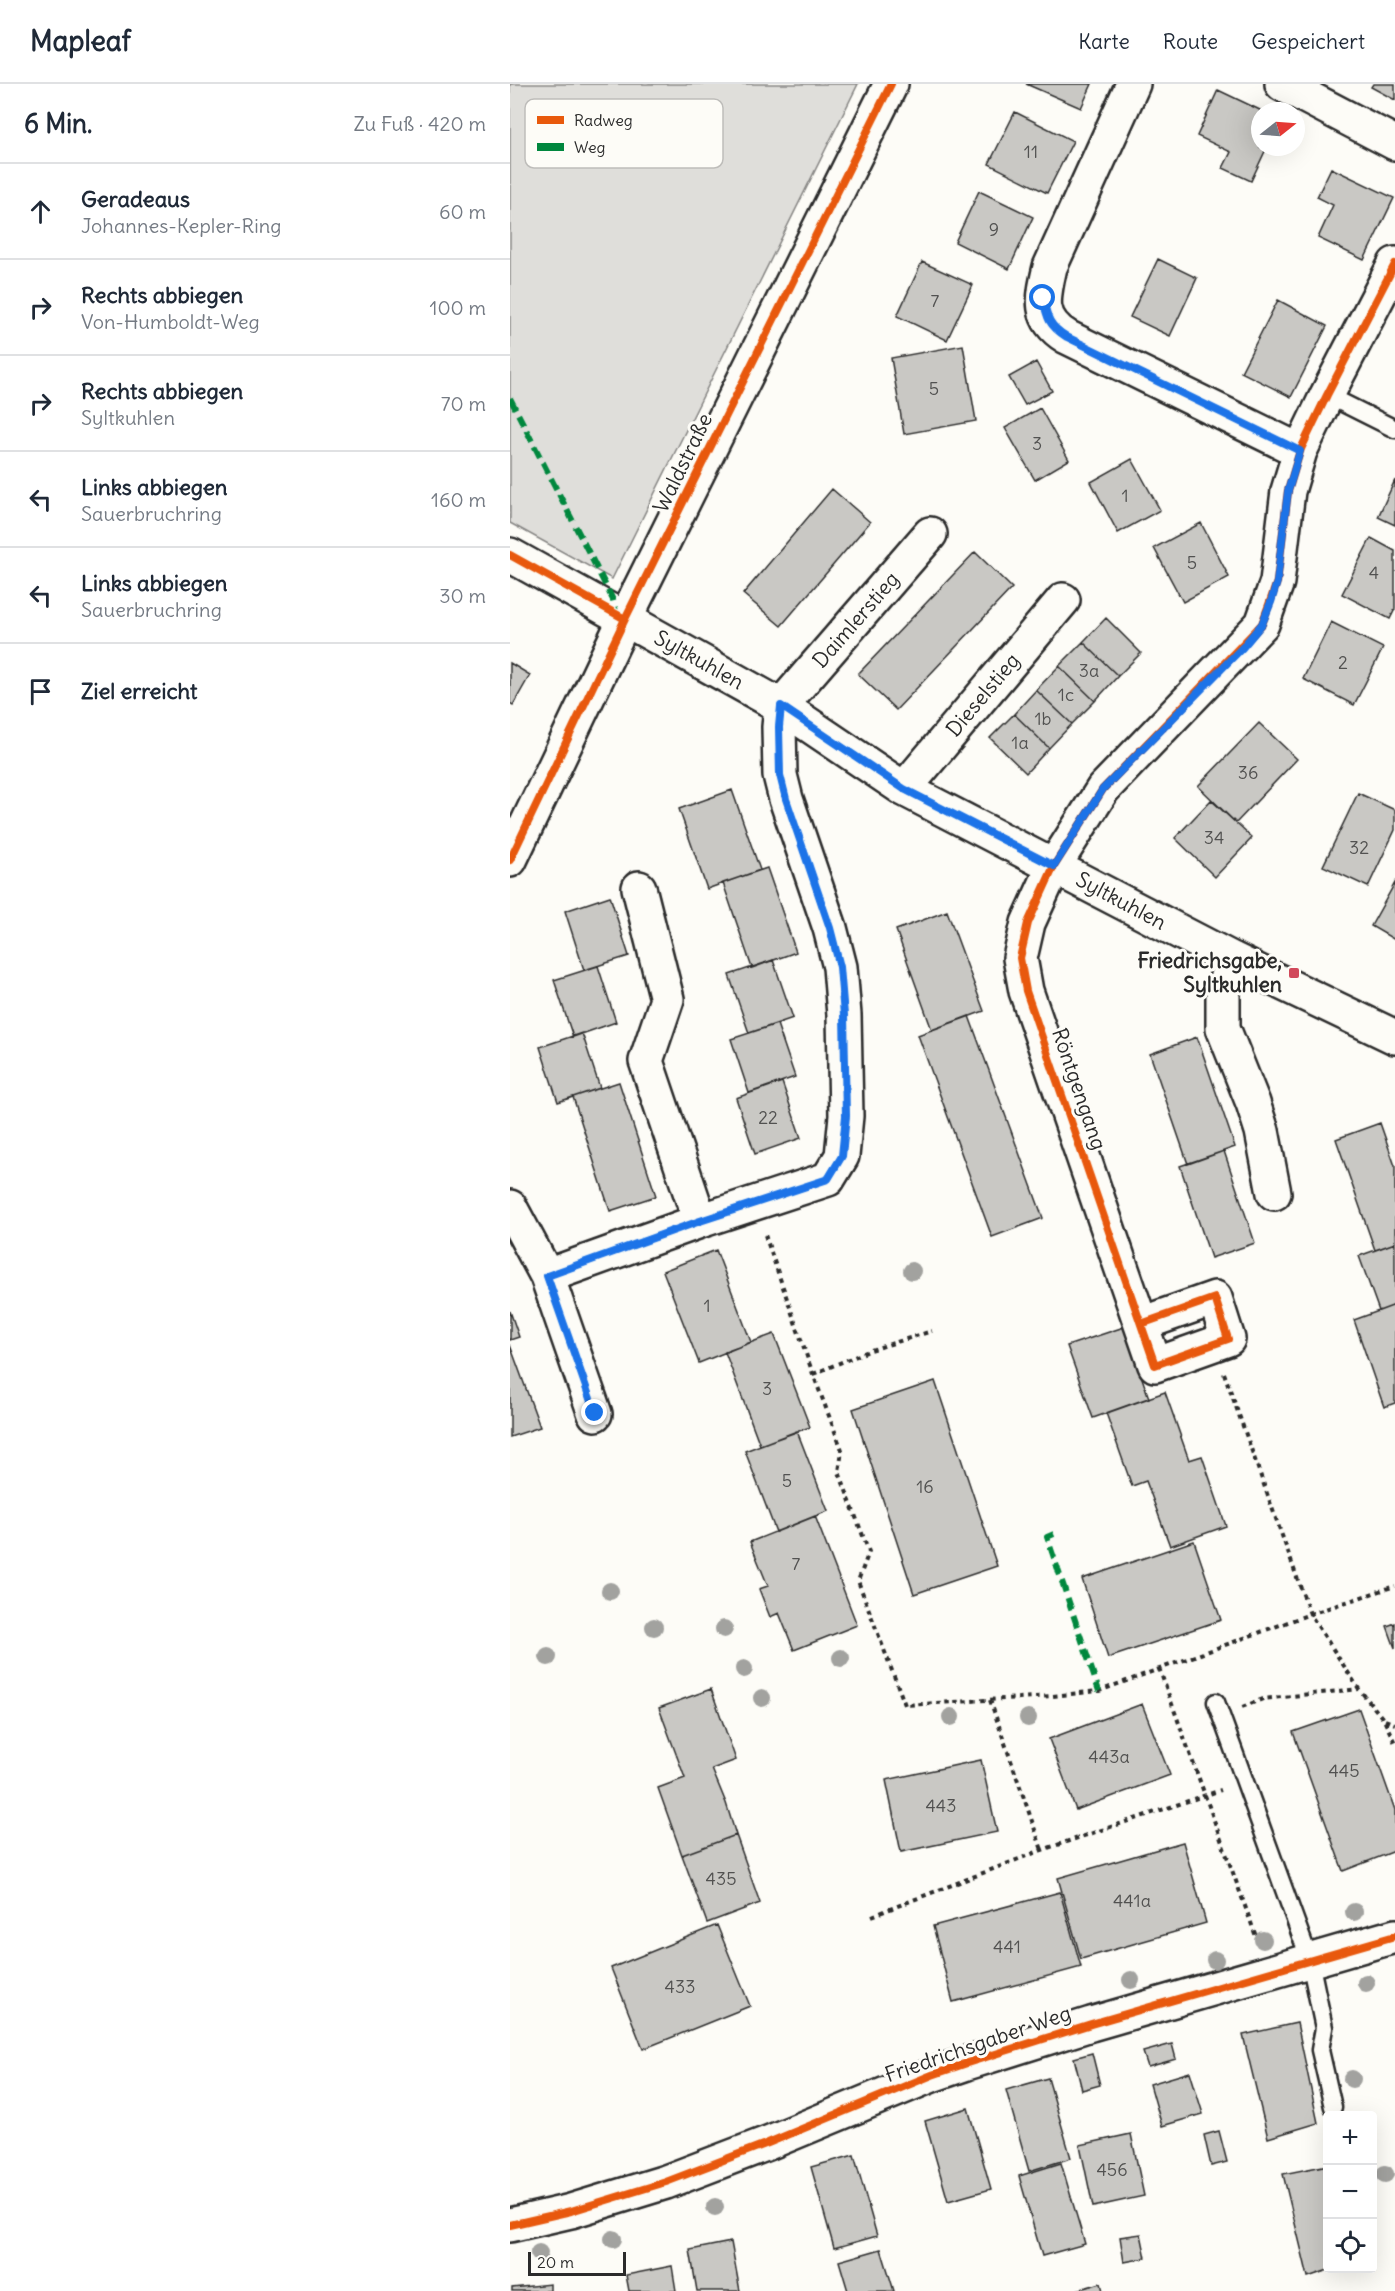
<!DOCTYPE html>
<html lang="de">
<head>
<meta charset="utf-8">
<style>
  :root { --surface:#fff; --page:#f2f2f3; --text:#1f2937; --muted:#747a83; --line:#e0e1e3 }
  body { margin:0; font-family:Delius,sans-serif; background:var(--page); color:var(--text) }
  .controls { position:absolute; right:18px; bottom:18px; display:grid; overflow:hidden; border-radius:6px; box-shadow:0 6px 24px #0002 }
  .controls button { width:54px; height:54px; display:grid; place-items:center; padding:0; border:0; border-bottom:2px solid var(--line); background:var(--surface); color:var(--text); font:30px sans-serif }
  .compass { position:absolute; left:741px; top:18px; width:54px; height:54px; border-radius:50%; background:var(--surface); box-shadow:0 6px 24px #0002; rotate:73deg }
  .scale { position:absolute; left:18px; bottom:15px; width:98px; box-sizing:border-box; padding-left:6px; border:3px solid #2b2b2b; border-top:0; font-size:16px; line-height:21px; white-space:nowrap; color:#2b2b2b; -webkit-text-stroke:4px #fdfcf7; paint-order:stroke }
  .stop { position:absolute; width:18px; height:18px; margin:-14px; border:4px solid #1a73e8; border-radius:50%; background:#fff }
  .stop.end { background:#1a73e8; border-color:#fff; box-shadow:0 2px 6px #0008 }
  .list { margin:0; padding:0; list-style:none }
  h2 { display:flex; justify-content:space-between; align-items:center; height:78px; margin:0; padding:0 24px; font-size:26px }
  h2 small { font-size:20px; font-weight:400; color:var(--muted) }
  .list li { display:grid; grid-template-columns:39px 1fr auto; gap:18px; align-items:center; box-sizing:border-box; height:96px; padding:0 24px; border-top:2px solid var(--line) }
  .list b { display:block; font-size:22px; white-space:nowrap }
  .list p { margin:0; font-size:20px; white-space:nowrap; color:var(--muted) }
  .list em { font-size:20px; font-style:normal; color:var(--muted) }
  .icon { flex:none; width:33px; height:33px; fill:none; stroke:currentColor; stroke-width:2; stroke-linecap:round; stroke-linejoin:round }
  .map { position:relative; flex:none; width:885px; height:2207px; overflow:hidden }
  header { display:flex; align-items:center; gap:36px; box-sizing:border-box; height:84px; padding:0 30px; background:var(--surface); border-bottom:2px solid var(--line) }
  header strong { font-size:28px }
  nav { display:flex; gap:33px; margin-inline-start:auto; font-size:21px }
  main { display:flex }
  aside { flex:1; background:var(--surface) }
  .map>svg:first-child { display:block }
  .green { fill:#dfdeda; stroke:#858482; stroke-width:1.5 }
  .building { fill:#c9c8c4; stroke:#2b2b2b; stroke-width:1.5 }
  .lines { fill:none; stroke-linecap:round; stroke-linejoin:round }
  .service-casing { stroke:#2b2b2b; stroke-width:21 }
  .minor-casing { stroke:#2b2b2b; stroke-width:38 }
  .tertiary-casing { stroke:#2b2b2b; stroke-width:38 }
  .path { stroke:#2b2b2b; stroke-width:4; stroke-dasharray:4.5 4.5; stroke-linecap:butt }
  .service { stroke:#fdfcf7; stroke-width:16 }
  .minor { stroke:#fdfcf7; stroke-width:33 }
  .tertiary { stroke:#fdfcf7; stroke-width:33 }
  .quiet { stroke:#00873e; stroke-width:6; stroke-dasharray:12 6; stroke-linecap:butt }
  .cycleway-casing { stroke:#fdfcf7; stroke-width:11 }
  .cycleway { stroke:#e8590c; stroke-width:8 }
  .tree { fill:#a2a29f }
  .route { stroke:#1a73e8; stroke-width:8 }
  .poi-dot { fill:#d1495b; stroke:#fdfcf7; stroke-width:2 }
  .labels { text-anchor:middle; stroke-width:6; stroke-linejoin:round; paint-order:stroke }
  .number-label { font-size:18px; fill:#525251 }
  .street-label { font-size:21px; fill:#2b2b2b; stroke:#fdfcf7 }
  .poi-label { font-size:21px; font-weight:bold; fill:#2b2b2b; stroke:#fdfcf7; text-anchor:end }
  .key { fill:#fdfcf7; stroke:#bebdba; stroke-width:1.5 }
  .key-label { font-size:16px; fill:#2b2b2b }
</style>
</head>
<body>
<header>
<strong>Mapleaf</strong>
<nav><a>Karte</a><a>Route</a><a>Gespeichert</a></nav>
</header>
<main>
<aside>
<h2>6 Min.<small>Zu Fuß · 420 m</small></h2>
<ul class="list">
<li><svg class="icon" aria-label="ahead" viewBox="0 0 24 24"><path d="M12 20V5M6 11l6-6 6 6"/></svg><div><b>Geradeaus</b><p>Johannes-Kepler-Ring</p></div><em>60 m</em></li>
<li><svg class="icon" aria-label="right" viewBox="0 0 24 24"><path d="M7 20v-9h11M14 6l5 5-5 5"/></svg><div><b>Rechts abbiegen</b><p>Von-Humboldt-Weg</p></div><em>100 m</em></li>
<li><svg class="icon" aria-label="right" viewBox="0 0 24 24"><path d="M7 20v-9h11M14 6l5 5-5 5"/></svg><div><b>Rechts abbiegen</b><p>Syltkuhlen</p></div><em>70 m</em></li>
<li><svg class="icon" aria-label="left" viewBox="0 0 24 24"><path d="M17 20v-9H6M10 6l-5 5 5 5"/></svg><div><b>Links abbiegen</b><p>Sauerbruchring</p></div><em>160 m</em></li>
<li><svg class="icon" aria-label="left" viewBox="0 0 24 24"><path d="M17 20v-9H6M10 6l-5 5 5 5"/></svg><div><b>Links abbiegen</b><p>Sauerbruchring</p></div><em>30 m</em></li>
<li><svg class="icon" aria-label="arrive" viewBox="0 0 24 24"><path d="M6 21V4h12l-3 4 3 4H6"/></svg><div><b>Ziel erreicht</b></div></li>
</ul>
</aside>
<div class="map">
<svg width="885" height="2207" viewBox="0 0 885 2207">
  <rect width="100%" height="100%" fill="#fdfcf7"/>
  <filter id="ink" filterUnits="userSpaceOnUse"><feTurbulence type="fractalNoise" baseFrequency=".0167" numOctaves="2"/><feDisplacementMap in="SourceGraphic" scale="12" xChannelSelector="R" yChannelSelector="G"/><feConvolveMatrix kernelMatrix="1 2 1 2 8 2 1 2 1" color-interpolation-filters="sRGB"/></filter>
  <g filter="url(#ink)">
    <path class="green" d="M 0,0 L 348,0 L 102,495 L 0,439 Z"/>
    <path class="building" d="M 516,0 L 582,0 L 571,24 Z
      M 863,0 L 885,0 L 885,16 L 861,3 Z
      M 708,6 L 752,27 L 750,27 L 750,63 L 757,63 L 741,97 L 713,84 L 721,68 L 687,52 Z
      M 505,28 L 563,57 L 537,109 L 479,80 Z
      M 821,84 L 884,114 L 854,176 L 808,154 L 823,121 L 807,113 Z
      M 469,107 L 523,133 L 499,185 L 445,158 Z
      M 648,175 L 687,194 L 660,252 L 620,233 Z
      M 412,178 L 463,201 L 437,256 L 387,232 Z
      M 768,216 L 817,242 L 781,313 L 731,288 Z
      M 453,261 L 466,337 L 394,350 L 381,274 Z
      M 526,278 L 542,307 L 515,321 L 499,293 Z
      M 530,324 L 559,376 L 525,396 L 495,344 Z
      M 622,375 L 650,426 L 608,449 L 581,398 Z
      M 885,396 L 885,441 L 868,433 Z
      M 322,405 L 360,438 L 271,542 L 233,510 Z
      M 691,439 L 719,493 L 673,518 L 644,464 Z
      M 861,454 L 885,467 L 885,525 L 880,535 L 832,510 Z
      M 465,468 L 502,504 L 386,626 L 348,590 Z
      M 596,534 L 631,569 L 608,592 L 573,558 Z
      M 821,538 L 873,564 L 844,621 L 793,595 Z
      M 573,558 L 608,592 L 585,617 L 549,582 Z
      M 0,579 L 20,591 L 3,621 L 0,619 Z
      M 549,582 L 585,617 L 562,640 L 526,606 Z
      M 526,606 L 562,640 L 539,664 L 504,630 Z
      M 504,630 L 539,664 L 516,689 L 480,654 Z
      M 749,639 L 787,675 L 726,739 L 688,702 Z
      M 222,706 L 250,786 L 197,805 L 169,725 Z
      M 848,709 L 885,726 L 885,746 L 858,803 L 813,782 Z
      M 701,716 L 742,754 L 705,793 L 665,754 Z
      M 257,784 L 286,868 L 242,884 L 213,799 Z
      M 885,799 L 885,856 L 861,842 Z
      M 100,812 L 119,872 L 74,886 L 55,827 Z
      M 437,827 L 474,927 L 422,946 L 386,846 Z
      M 263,876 L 283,934 L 239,949 L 219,891 Z
      M 88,882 L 106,938 L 63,953 L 44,896 Z
      M 459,932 L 533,1134 L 482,1153 L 408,951 Z
      M 267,940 L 285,993 L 239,1009 L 221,955 Z
      M 72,949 L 90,1004 L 48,1018 L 30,963 Z
      M 687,953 L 725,1063 L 678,1080 L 640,970 Z
      M 109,998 L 146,1112 L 100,1127 L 63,1013 Z
      M 272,998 L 291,1054 L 245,1070 L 226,1014 Z
      M 870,1039 L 885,1082 L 885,1159 L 865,1166 L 826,1055 Z
      M 714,1067 L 745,1159 L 701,1174 L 670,1082 Z
      M 885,1159 L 885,1221 L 869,1227 L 849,1172 Z
      M 206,1166 L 241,1258 L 189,1279 L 153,1187 Z
      M 885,1221 L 885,1319 L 874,1323 L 844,1236 Z
      M 0,1227 L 9,1253 L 0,1256 Z
      M 614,1243 L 639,1314 L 583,1334 L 557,1262 Z
      M 264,1250 L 300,1343 L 250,1361 L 215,1268 Z
      M 0,1261 L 30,1343 L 0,1353 Z
      M 425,1297 L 487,1482 L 404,1510 L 343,1325 Z
      M 655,1308 L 679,1376 L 692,1372 L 716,1442 L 660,1462 L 636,1397 L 622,1402 L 596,1329 Z
      M 287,1347 L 318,1427 L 266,1448 L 235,1367 Z
      M 305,1432 L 347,1541 L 284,1566 L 269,1529 L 260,1533 L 249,1505 L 258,1502 L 240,1458 Z
      M 684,1457 L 711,1536 L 598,1574 L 572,1495 Z
      M 885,1539 L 885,1564 L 877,1542 Z
      M 201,1605 L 226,1676 L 202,1685 L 216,1719 L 226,1751 L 172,1771 L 148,1704 L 175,1694 L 149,1624 Z
      M 632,1620 L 660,1691 L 566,1726 L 539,1655 Z
      M 849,1625 L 885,1726 L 885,1767 L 833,1787 L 783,1648 Z
      M 471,1676 L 487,1748 L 391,1768 L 376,1696 Z
      M 226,1751 L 250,1819 L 197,1839 L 172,1771 Z
      M 673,1758 L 696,1839 L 571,1875 L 548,1794 Z
      M 550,1808 L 571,1883 L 443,1918 L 423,1842 Z
      M 207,1841 L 240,1922 L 133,1965 L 101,1884 Z
      M 787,1939 L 808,2039 L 758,2054 L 733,1951 Z
      M 662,1960 L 666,1975 L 638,1983 L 633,1968 Z
      M 582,1969 L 590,2001 L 572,2006 L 564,1974 Z
      M 680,1988 L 693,2030 L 652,2042 L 640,2000 Z
      M 538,1994 L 561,2074 L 519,2087 L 496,2006 Z
      M 458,2024 L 481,2105 L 438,2117 L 415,2037 Z
      M 709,2047 L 717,2078 L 701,2082 L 694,2051 Z
      M 621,2050 L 634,2112 L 583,2123 L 570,2061 Z
      M 344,2071 L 367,2152 L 324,2164 L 301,2083 Z
      M 551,2079 L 575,2160 L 532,2172 L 509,2092 Z
      M 818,2081 L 818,2184 L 824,2184 L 798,2193 L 773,2090 Z
      M 631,2150 L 636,2174 L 614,2178 L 610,2153 Z
      M 221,2158 L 230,2207 L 187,2207 L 180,2166 Z
      M 371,2165 L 384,2207 L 338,2207 L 329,2177 Z
      M 162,2182 L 166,2207 L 119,2207 L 116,2191 Z
      M 591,2199 L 593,2207 L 563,2207 Z
      M 40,2200 L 40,2207 L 2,2207 L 2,2204 Z"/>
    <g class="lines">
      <g class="service-casing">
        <path id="service" d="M 817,311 L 885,345
          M 706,1618 L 800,1877 L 814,1944 L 810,1966 L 823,2023"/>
      </g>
      <g class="minor-casing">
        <path id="minor" d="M 623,0 L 540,183 C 533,213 527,235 557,253 L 790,367
          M 772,0 L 885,59
          M 0,471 L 271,622 L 394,705 L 722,875 L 885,953
          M 394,705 L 553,516
          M 129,804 L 157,915 L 136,977 L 190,1137
          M 722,875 L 713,906 L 713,944 L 743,1019 L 752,1047 L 764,1109
          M 0,1123 L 37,1192 L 85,1330
          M 37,1192 L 190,1137 L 318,1095 L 332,1072 L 336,1032 L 334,931 L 330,883 L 320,844 L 276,715 L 270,691 L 269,643 L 271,622 L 420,450
          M 631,1240 L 705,1214 L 718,1255 L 645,1281 L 516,907 L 510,874 L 518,839 L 544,782 L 593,705 L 752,540 L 767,498 L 778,407 L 790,367 L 817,311 L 885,180
          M 0,2141 L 61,2127 L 156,2098 L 258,2059 L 422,1991 L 457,1979 L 581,1940 L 885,1852"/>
      </g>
      <g class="tertiary-casing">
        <path id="tertiary" d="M 0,776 L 115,535 L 381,0"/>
      </g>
      <path class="path" d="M 255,1151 L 303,1290 L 332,1366 L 329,1388 L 359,1468 L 348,1497 L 395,1621 L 542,1612 L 589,1607 L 800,1530 L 885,1502
        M 714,1289 L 800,1530 L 849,1605 L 874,1636 L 885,1659
        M 303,1290 L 361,1266 L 422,1247
        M 649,1584 L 748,1858
        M 480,1616 L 532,1766
        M 732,1623 L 753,1615 L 849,1605
        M 875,1636 L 885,1640
        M 362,1832 L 532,1766 L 711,1706"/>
      <use href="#service" class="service"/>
      <use href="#minor" class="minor"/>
      <use href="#tertiary" class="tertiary"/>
      <path class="quiet" d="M 0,314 L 103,516 L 107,531
        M 544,1450 L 537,1453 L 589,1607"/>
      <g class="cycleway-casing">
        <path id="cycleway" d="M 0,471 L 115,535
          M 0,776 L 115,535 L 381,0
          M 631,1240 L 705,1214 L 718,1255 L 645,1281 L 516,907 L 510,874 L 518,839 L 544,782 L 593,705 L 752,540 L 767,498 L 778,407 L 790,367 L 817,311 L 885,180
          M 0,2141 L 61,2127 L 156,2098 L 258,2059 L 422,1991 L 457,1979 L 581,1940 L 885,1852"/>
      </g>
      <use href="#cycleway" class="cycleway"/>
    </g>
    <g class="tree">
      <circle cx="402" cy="1187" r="9"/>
      <circle cx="100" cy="1507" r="9"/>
      <circle cx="144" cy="1543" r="9"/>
      <circle cx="214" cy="1545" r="9"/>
      <circle cx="38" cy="1573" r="9"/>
      <circle cx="331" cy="1574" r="9"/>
      <circle cx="234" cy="1585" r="9"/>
      <circle cx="252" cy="1614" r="9"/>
      <circle cx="441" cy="1633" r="9"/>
      <circle cx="518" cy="1634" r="9"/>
      <circle cx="844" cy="1828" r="9"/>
      <circle cx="753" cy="1856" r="9"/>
      <circle cx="705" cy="1876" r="9"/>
      <circle cx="621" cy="1896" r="9"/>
      <circle cx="856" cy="1899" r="9"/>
      <circle cx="842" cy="1995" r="9"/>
      <circle cx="875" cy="2090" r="9"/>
      <circle cx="205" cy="2123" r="9"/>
      <circle cx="103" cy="2155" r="9"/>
      <circle cx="29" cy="2169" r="9"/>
    </g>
  </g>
  <g class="lines" filter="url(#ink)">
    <path class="route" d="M 85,1329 L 37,1192 L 190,1137 L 318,1095 L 332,1072 L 336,1032 L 334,931 L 330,883 L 320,844 L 276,715 L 270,691 L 269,643 L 271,622 L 394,705 L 544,782 L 593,705 L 732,564 L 752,540 L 761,518 L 767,498 L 778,407 L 790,367 L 557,253 C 539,242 537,234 533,214"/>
  </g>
  <rect class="poi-dot" x="778" y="883" width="12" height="12" rx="3"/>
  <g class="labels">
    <g class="number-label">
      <text x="521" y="74">11</text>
      <text x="484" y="152">9</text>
      <text x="425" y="223">7</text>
      <text x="424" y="311">5</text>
      <text x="527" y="366">3</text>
      <text x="615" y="418">1</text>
      <text x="682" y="485">5</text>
      <text x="864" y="495">4</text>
      <text x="833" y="585">2</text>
      <text x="579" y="593">3a</text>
      <text x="556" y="617">1c</text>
      <text x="533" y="641">1b</text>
      <text x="510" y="665">1a</text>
      <text x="738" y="695">36</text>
      <text x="704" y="760">34</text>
      <text x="849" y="770">32</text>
      <text x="258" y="1040">22</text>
      <text x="197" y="1228">1</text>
      <text x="257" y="1311">3</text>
      <text x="277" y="1403">5</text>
      <text x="415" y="1409">16</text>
      <text x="286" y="1486">7</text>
      <text x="599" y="1679">443a</text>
      <text x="834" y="1693">445</text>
      <text x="431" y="1728">443</text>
      <text x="211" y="1801">435</text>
      <text x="622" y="1823">441a</text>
      <text x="497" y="1869">441</text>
      <text x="170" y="1909">433</text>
      <text x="602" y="2092">456</text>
    </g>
    <g class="street-label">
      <text transform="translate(173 379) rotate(-64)" y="7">Waldstraße</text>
      <text transform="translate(346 536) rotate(-49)" y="7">Daimlerstieg</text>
      <text transform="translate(189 576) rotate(29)" y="7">Syltkuhlen</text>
      <text transform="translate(473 611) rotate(-50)" y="7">Dieselstieg</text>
      <text transform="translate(611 817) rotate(28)" y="7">Syltkuhlen</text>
      <text transform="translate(569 1005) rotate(71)" y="7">Röntgengang</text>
      <text transform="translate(468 1960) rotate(-19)" y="7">Friedrichsgaber Weg</text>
    </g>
    <g class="poi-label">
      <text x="772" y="884">Friedrichsgabe,<tspan x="772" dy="24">Syltkuhlen</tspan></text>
    </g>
  </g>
  <rect x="15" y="15" width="198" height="69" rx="9" class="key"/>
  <rect x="27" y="32" width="27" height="8" fill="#e8590c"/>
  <rect x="27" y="59" width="27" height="8" fill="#00873e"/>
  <g class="key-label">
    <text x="64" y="42">Radweg</text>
    <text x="64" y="69">Weg</text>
  </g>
</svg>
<div class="controls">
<button>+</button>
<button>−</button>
<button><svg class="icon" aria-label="locate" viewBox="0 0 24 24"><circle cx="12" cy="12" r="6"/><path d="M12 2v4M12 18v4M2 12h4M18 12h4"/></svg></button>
</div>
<svg class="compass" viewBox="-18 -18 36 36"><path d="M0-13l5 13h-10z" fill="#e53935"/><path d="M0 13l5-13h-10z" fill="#747a83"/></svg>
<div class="scale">20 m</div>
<div class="stop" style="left:533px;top:214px"></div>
<div class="stop end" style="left:85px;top:1329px"></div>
</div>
</main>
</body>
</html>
